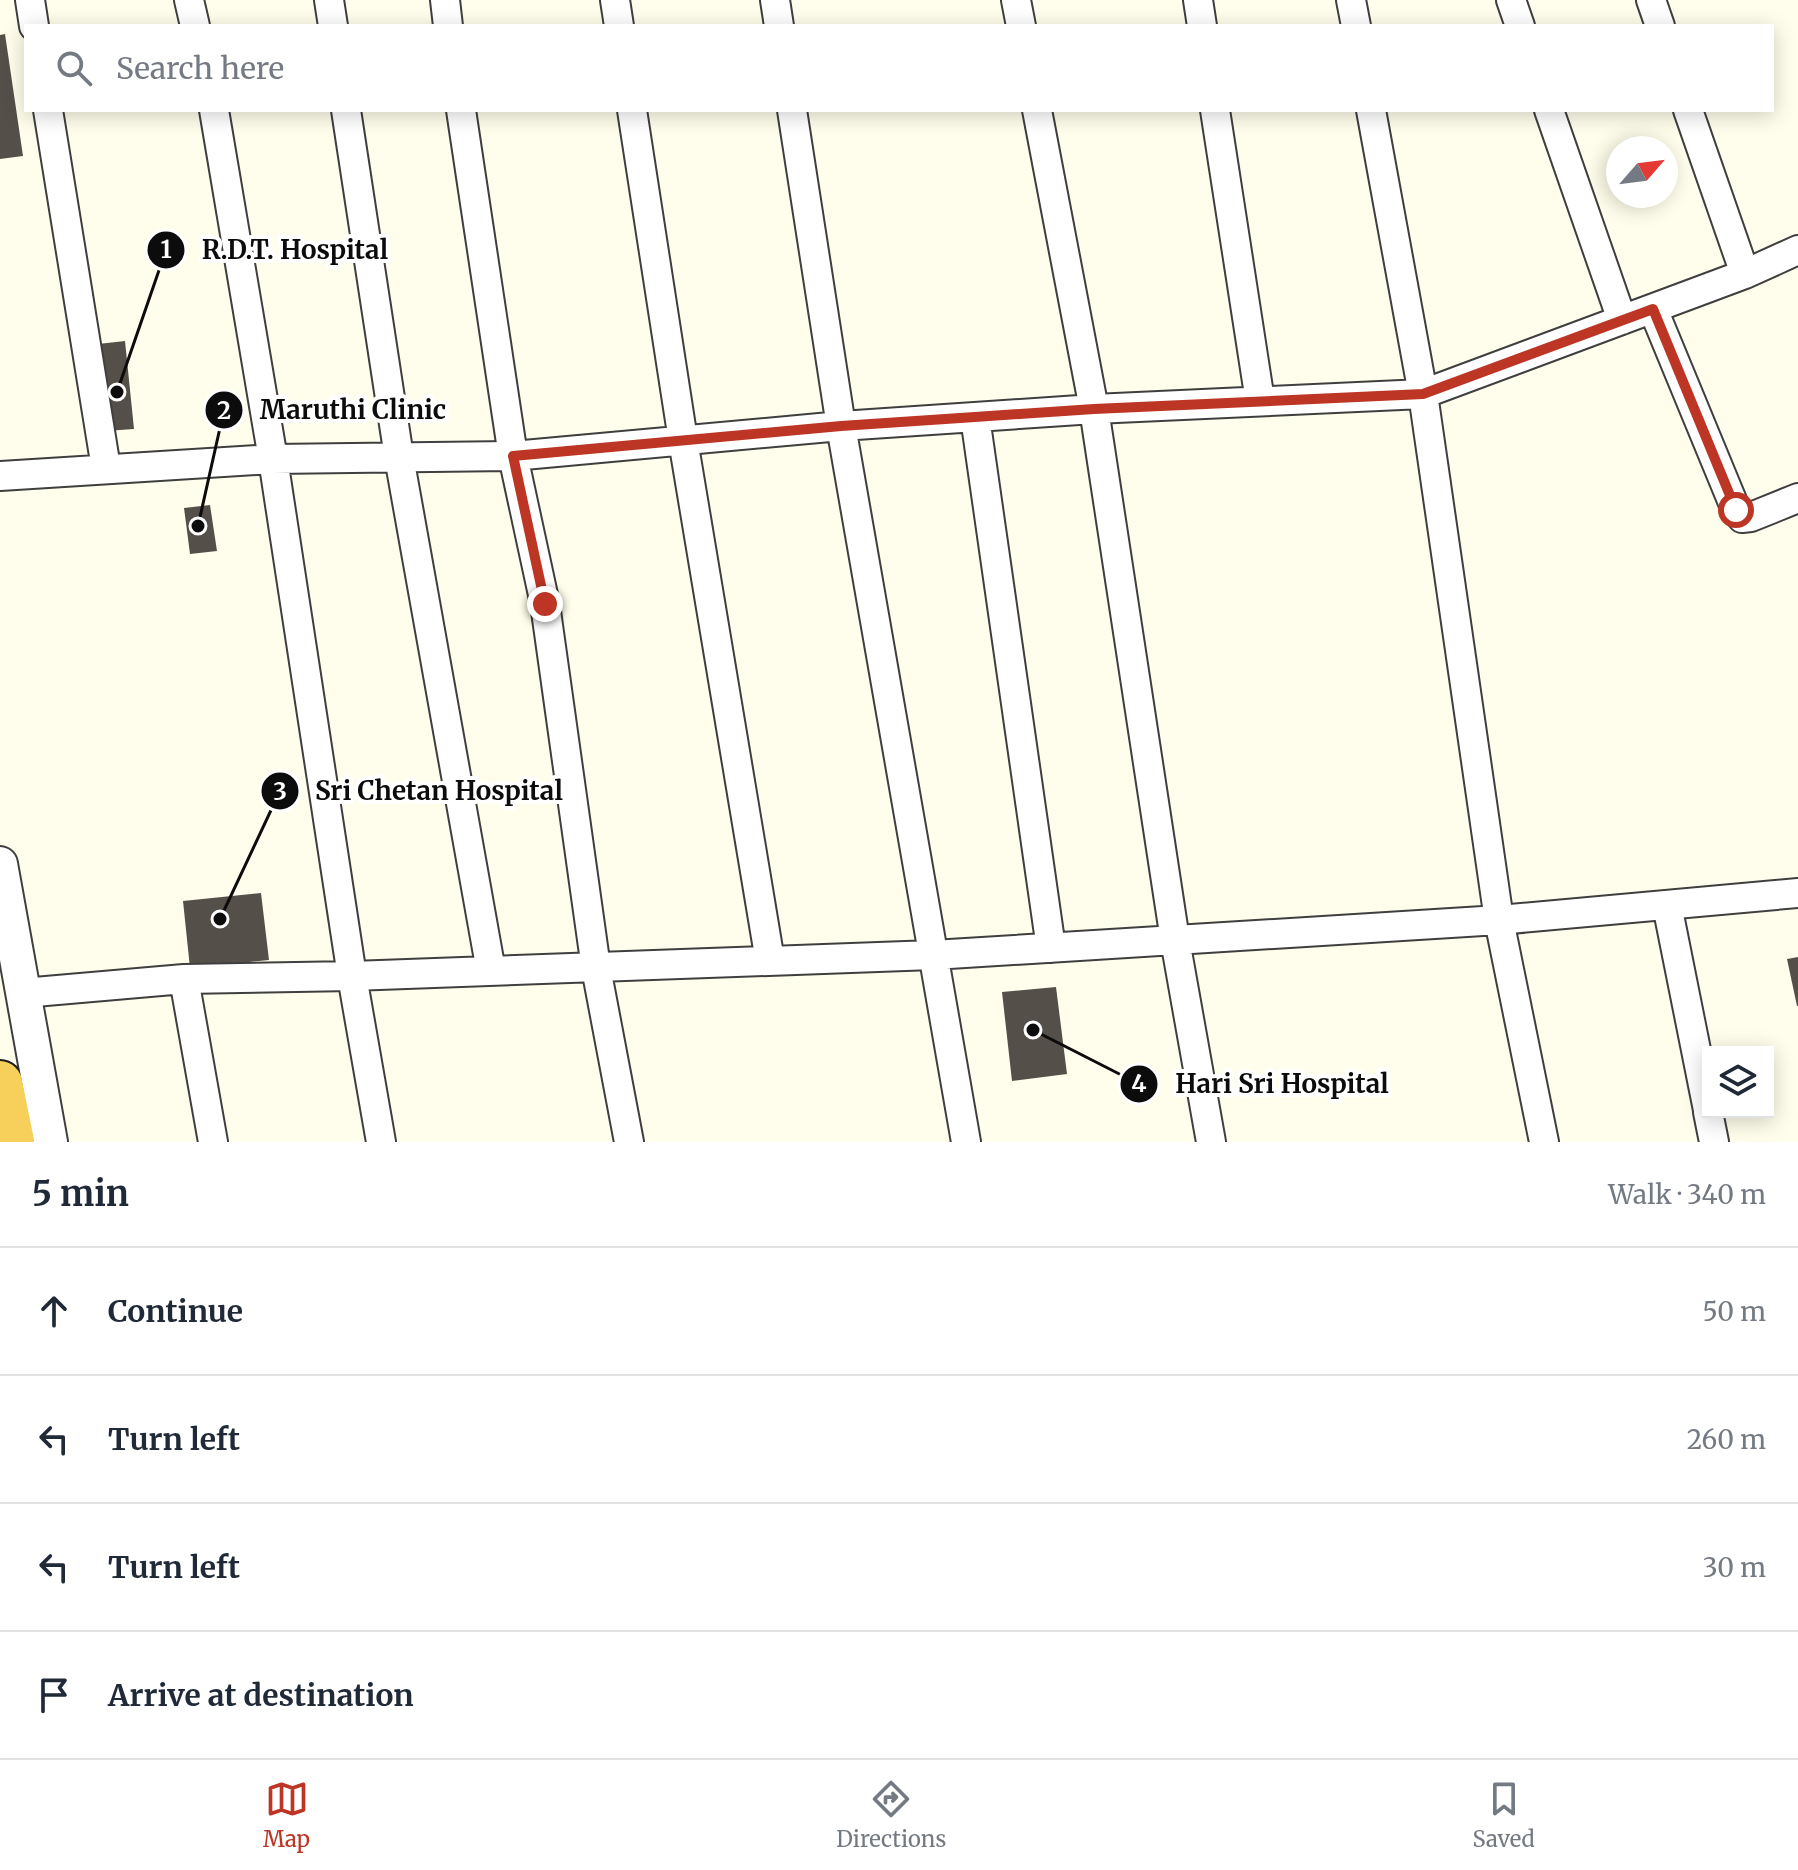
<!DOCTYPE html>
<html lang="en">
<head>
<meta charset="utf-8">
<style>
  :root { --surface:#fff; --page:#f2f2f3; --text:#1f2937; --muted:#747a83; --line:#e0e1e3; --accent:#bc3525 }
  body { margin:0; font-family:Merriweather,serif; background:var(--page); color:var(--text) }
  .controls { position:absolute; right:24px; bottom:24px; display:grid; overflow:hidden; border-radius:0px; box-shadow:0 4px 20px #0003 }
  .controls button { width:72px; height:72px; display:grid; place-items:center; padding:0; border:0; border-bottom:2px solid var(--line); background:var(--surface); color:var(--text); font:40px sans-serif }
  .compass { position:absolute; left:1606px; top:136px; width:72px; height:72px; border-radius:50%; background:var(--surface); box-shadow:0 4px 20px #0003; rotate:62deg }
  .stop { position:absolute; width:24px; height:24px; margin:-18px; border:6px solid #bc3525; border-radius:50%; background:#fff }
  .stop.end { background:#bc3525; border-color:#fff; box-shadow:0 2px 8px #0008 }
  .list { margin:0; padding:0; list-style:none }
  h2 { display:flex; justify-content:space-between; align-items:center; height:104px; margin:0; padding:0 32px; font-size:34px }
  h2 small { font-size:26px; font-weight:400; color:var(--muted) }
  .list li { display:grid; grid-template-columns:52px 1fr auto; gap:24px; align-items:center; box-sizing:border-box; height:128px; padding:0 32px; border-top:2px solid var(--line) }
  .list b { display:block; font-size:30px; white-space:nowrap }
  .list em { font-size:26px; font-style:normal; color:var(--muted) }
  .icon { flex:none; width:44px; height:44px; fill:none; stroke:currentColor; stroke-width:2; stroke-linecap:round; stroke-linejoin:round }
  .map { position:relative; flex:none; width:1798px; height:1142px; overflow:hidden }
  .search { position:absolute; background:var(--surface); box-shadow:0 4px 20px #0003; left:24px; right:24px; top:24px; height:88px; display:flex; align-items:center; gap:20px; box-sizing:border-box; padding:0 28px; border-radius:0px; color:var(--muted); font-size:30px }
  .sheet { height:616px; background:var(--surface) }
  nav { display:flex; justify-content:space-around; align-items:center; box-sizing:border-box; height:112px; border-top:2px solid var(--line); background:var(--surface); font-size:22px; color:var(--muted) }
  nav a { display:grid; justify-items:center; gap:4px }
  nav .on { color:var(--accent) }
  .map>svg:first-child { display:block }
  .building { fill:#554f49 }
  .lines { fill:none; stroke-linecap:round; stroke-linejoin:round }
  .minor-casing { stroke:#3f3f3f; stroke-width:32 }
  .tertiary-casing { stroke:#3f3f3f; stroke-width:38 }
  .trunk-casing { stroke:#1d1d1d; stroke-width:48 }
  .minor { stroke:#fff; stroke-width:28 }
  .tertiary { stroke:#fff; stroke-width:34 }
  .trunk { stroke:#f6d05b; stroke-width:44 }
  .route { stroke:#bc3525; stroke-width:10 }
  .leader { fill:none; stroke:#0c0c0c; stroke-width:3 }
  .callout-dot { fill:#0c0c0c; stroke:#fff; stroke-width:3 }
  .mark-label { font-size:24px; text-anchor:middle; font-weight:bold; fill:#fff }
  .callout-label { font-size:26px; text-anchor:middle; font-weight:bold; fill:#0c0c0c; stroke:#fff; stroke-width:8; stroke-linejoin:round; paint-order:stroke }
</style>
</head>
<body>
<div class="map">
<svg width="1798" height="1142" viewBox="0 0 1798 1142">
  <rect width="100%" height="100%" fill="#fffeec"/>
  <path class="building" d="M 5,34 L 23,156 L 0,159 L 0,35 Z
    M 125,341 L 134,429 L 106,431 L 98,344 Z
    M 210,505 L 217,551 L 190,554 L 184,508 Z
    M 261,893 L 269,960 L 190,968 L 183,901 Z
    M 1798,957 L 1798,1006 L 1797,1006 L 1787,959 Z
    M 1056,987 L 1067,1074 L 1012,1081 L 1002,992 Z"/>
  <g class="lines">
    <g class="minor-casing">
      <path id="minor" d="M 30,0 L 34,26
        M 189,0 L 195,26
        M 329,0 L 333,26
        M 445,0 L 448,26
        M 615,0 L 619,26
        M 775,0 L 779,26
        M 1016,0 L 1021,26
        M 1198,0 L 1202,26
        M 1351,0 L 1356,26
        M 1511,0 L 1520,26
        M 1651,0 L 1660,26
        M 48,110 L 106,468
        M 214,110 L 273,459 L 352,976 L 381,1142
        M 346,110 L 399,457 L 491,971
        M 461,110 L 513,456 L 545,604 L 596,968 L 629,1142
        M 632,110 L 683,440 L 770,961
        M 792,110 L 841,426 L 966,1142
        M 1037,110 L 1094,409 L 1175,940 L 1211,1142
        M 1215,110 L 1260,401
        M 1371,110 L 1423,394 L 1499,920 L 1544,1142
        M 1549,110 L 1622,320
        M 1688,110 L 1745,274
        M 1653,309 L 1736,510 L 1742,518 L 1751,517 L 1798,498
        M 975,417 L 1051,948
        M 0,476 L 273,459 L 513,456 L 841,426 L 1094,409 L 1423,394 L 1745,274 L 1798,250
        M 1667,905 L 1708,1110
        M 184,979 L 213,1142
        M 23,993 L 184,979 L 352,976 L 933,955 L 1499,920 L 1798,893
        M 1708,1112 L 1714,1142"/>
    </g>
    <g class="tertiary-casing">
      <path id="tertiary" d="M 0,864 L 50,1142"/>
    </g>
    <g class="trunk-casing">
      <path id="trunk" d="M 0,1083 L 12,1142"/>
    </g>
    <use href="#minor" class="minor"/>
    <use href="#tertiary" class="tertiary"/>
    <use href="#trunk" class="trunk"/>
  </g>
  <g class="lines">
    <path class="route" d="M 545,604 L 513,456 L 841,426 L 975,417 L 1094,409 L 1423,394 L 1653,309 L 1736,510"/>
  </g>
  <path class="leader" d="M117 392L166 250M198 526L224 410M220 919L280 791M1033 1030L1139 1084"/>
  <g class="callout-dot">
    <circle cx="117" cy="392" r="8"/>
    <circle cx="198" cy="526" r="8"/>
    <circle cx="220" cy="919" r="8"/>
    <circle cx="1033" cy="1030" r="8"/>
    <circle cx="166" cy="250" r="20"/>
    <circle cx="224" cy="410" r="20"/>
    <circle cx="280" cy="791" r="20"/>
    <circle cx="1139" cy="1084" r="20"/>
  </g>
  <g class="mark-label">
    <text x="166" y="258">1</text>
    <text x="224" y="419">2</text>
    <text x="280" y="800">3</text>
    <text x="1139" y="1092">4</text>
  </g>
  <g class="callout-label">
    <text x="295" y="259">R.D.T. Hospital</text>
    <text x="353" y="419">Maruthi Clinic</text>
    <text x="439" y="800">Sri Chetan Hospital</text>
    <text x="1282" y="1093">Hari Sri Hospital</text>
  </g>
</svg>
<div class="controls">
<button><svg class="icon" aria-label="layers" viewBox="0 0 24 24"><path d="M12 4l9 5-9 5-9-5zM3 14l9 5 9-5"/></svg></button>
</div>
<svg class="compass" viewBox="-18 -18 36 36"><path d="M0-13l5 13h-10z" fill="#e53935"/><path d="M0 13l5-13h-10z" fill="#747a83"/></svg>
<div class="stop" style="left:1736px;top:510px"></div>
<div class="stop end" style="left:545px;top:604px"></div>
<div class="search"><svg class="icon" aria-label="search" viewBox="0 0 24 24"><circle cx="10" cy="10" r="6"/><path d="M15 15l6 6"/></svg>Search here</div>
</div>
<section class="sheet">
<h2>5 min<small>Walk · 340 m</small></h2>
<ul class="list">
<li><svg class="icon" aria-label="ahead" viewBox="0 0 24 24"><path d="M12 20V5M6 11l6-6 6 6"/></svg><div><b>Continue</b></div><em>50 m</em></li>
<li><svg class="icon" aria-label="left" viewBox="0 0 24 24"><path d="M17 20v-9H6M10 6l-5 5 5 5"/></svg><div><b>Turn left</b></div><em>260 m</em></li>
<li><svg class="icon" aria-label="left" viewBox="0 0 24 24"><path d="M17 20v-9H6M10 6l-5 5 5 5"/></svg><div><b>Turn left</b></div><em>30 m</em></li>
<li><svg class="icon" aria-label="arrive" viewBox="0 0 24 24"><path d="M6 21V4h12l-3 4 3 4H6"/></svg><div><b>Arrive at destination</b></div></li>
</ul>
</section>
<nav>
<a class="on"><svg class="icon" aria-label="map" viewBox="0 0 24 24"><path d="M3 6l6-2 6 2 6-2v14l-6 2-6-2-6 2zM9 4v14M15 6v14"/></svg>Map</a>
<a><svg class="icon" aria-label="directions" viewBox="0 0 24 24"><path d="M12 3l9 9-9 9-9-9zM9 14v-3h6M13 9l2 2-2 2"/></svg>Directions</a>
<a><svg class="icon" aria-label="saved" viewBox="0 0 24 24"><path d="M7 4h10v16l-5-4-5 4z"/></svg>Saved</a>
</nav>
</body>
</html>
